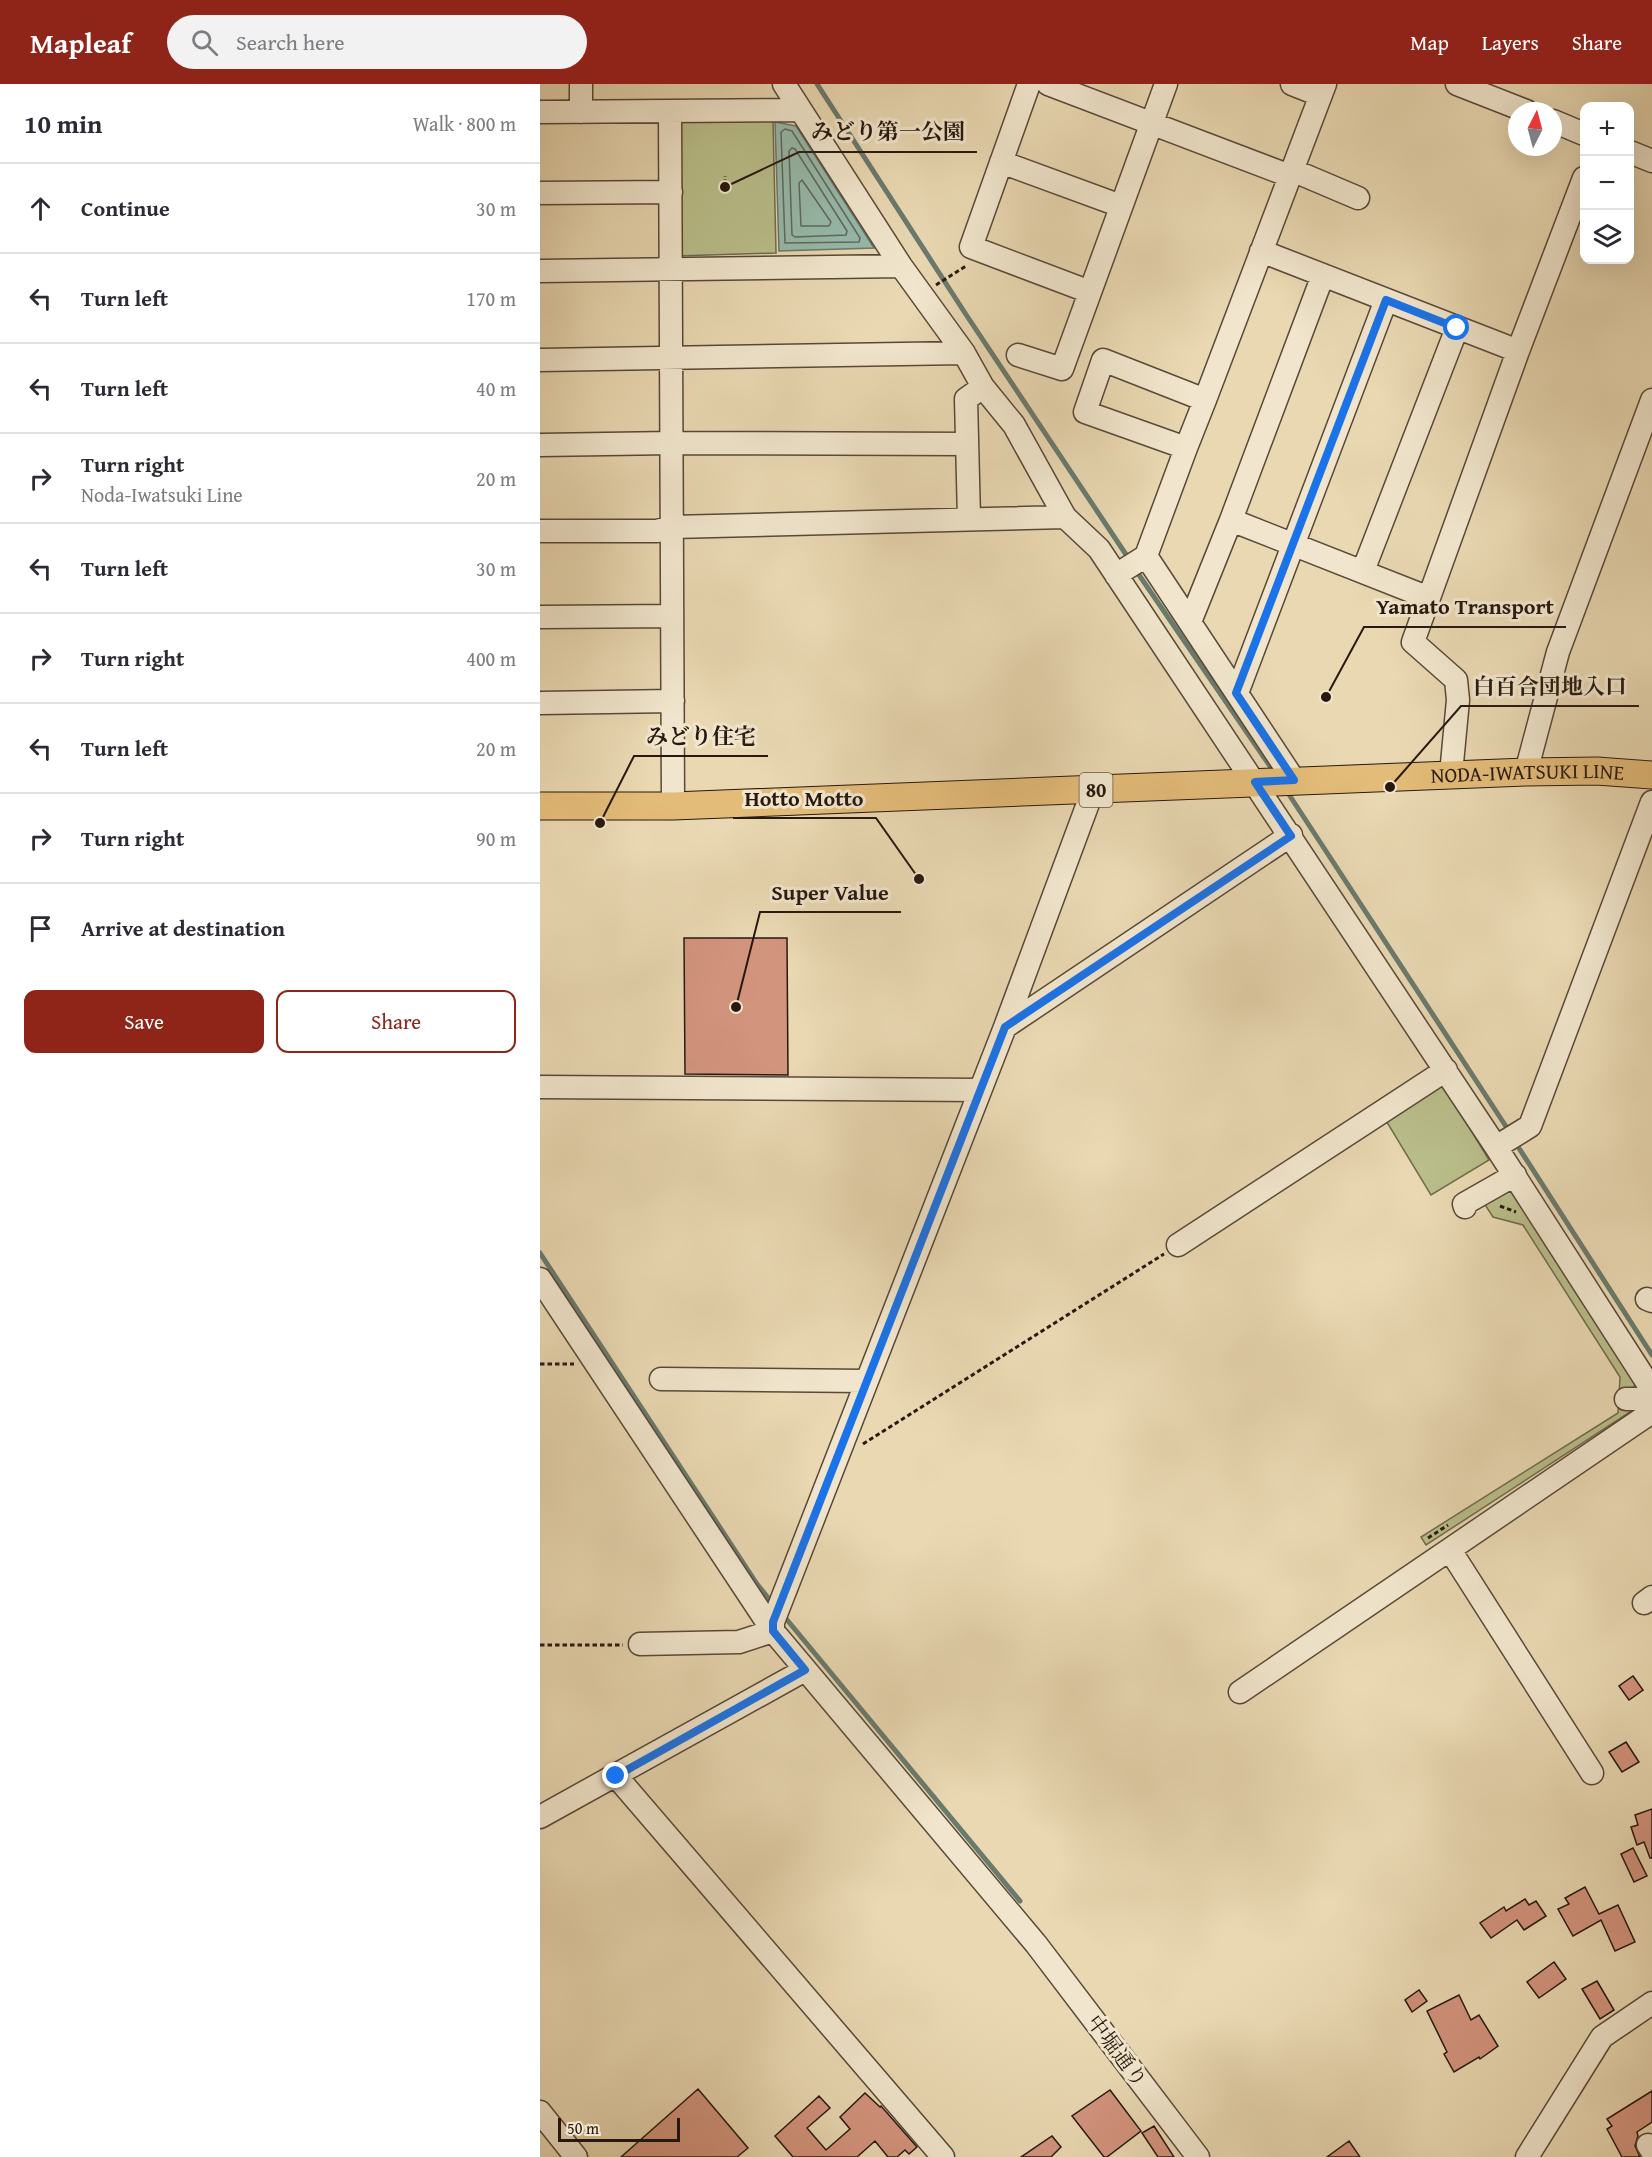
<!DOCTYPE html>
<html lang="en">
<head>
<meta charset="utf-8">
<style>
  :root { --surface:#fff; --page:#f2f2f3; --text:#2b2b33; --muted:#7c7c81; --line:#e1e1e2; --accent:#8f2418 }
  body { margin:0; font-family:"Gentium Book Plus","Noto Serif JP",serif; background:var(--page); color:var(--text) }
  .controls { position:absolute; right:18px; top:18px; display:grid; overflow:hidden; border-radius:12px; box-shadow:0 6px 24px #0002 }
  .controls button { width:54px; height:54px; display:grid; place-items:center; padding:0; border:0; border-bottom:2px solid var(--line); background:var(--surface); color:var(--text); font:30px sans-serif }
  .compass { position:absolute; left:968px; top:18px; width:54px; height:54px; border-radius:50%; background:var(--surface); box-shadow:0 6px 24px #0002; rotate:6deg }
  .scale { position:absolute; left:18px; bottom:15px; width:122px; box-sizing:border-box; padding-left:6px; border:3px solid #271910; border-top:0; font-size:16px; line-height:21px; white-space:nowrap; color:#271910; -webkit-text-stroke:4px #f1e6cd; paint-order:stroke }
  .stop { position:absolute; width:18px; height:18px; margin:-14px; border:4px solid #1a73e8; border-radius:50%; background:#fff }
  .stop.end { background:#1a73e8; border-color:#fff; box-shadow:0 2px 6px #0008 }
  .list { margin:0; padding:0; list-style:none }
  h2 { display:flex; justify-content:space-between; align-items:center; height:78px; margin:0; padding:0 24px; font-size:26px }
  h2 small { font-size:20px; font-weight:400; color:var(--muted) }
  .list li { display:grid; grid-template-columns:39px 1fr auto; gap:18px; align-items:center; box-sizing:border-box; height:90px; padding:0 24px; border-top:2px solid var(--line) }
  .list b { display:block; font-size:22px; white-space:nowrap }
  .list p { margin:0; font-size:20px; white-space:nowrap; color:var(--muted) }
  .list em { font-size:20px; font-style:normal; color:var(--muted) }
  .actions { display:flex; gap:12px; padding:18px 24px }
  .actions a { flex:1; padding:14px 0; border:2px solid var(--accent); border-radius:12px; text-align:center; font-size:21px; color:var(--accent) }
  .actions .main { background:var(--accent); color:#fff }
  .icon { flex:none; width:33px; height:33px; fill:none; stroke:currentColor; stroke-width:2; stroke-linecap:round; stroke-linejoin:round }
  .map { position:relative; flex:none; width:1112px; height:2073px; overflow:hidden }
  header { display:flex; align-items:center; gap:36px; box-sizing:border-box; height:84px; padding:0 30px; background:var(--accent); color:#fff }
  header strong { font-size:28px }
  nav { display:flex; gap:33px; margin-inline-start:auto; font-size:21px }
  .search { width:420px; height:54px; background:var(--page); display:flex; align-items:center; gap:15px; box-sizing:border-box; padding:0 21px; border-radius:33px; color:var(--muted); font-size:22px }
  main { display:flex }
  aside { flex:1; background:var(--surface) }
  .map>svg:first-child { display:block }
  .green { fill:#b9be8a; stroke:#706c4d; stroke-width:1.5 }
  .water { fill:#97baab; stroke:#6a7a6d; stroke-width:1.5 }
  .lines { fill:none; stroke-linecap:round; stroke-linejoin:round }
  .shore { stroke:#5f6a5e; stroke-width:1.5 }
  .stream { stroke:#6a7a6d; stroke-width:5 }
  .building { fill:#d3947e; stroke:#271910; stroke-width:1.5 }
  .minor-casing { stroke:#584938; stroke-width:25 }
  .major-casing { stroke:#271910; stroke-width:29 }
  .path { stroke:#271910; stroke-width:3; stroke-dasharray:4.5 3; stroke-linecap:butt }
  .minor { stroke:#f1e6cd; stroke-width:22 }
  .major { stroke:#e4bc79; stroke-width:27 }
  .route { stroke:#1a73e8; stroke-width:8 }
  .labels { text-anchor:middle; stroke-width:6; stroke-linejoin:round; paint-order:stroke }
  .shield { fill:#f1e6cd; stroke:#645649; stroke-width:1.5 }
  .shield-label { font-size:20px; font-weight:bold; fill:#271910 }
  .street-label { font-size:21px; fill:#271910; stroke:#f1e6cd }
  .leader { fill:none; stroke:#271910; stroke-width:2 }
  .callout-dot { fill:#271910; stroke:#f1e6cd; stroke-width:2 }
  .callout-label { font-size:22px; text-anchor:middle; font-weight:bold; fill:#271910; stroke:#f1e6cd; stroke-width:6; stroke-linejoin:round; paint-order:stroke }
</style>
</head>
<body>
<header>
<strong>Mapleaf</strong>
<div class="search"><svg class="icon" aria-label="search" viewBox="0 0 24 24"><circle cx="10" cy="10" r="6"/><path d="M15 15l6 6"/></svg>Search here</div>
<nav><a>Map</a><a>Layers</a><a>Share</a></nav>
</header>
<main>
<aside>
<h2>10 min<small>Walk · 800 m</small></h2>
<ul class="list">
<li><svg class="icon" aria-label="ahead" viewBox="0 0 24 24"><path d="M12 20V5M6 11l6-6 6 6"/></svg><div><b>Continue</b></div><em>30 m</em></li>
<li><svg class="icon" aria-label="left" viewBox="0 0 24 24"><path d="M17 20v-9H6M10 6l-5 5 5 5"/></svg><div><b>Turn left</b></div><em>170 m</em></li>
<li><svg class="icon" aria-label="left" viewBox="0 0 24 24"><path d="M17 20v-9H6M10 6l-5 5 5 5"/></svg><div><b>Turn left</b></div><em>40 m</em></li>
<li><svg class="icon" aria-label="right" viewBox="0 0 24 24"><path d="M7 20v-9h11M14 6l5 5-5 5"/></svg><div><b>Turn right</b><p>Noda-Iwatsuki Line</p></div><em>20 m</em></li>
<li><svg class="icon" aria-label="left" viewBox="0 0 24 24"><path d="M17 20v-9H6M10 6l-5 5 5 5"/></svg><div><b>Turn left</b></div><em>30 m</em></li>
<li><svg class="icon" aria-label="right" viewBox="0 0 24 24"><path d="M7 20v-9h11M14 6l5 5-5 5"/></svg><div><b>Turn right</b></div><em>400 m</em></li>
<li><svg class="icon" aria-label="left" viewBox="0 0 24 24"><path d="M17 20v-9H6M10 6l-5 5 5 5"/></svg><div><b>Turn left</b></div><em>20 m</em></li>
<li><svg class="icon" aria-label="right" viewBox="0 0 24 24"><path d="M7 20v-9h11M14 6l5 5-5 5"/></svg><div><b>Turn right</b></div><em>90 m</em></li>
<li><svg class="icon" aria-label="arrive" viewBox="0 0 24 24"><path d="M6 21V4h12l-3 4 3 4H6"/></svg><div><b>Arrive at destination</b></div></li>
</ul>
<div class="actions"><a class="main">Save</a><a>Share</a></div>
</aside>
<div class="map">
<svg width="1112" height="2073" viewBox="0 0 1112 2073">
  <rect width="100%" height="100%" fill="#e9d8b2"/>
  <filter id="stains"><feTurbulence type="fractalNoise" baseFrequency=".00333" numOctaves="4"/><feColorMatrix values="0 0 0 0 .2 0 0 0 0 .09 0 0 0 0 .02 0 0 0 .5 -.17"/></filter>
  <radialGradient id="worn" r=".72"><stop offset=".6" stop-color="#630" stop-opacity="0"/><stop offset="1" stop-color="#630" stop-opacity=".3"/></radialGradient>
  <path class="green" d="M 136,34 L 233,37 L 236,169 L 136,172 Z
    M 903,1000 L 949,1076 L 891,1111 L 845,1035 Z
    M 972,1097 L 1096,1291 L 1090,1328 L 886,1461 L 881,1453 L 1078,1329 L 1080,1293 L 983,1141 L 953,1133 L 942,1116 Z"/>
  <path class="water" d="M 235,38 L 256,42 L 334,164 L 239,167 Z"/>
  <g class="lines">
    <path class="shore" d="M 245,45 L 252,47 L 320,154 L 319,158 L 245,159 L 241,48 Z
      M 252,64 L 255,65 L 307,147 L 306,151 L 255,153 L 252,151 L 249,67 Z
      M 262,96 L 291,138 L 289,142 L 261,142 L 259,99 Z"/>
    <path class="stream" d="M 277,0 L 425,229 L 589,475
      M 595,485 L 736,691
      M 746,706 L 969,1047
      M 975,1058 L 1112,1271
      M 0,1169 L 217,1500 L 233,1520
      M 243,1531 L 480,1817"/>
  </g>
  <path class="building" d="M 144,854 L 247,854 L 248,991 L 145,990 Z
    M 1093,1592 L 1103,1606 L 1089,1616 L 1079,1602 Z
    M 1086,1658 L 1099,1678 L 1082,1688 L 1069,1668 Z
    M 1112,1725 L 1112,1774 L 1110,1774 L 1104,1758 L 1097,1761 L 1091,1743 L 1098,1741 L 1095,1731 Z
    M 1093,1764 L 1107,1792 L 1094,1798 L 1081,1770 Z
    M 1045,1803 L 1059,1830 L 1078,1821 L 1095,1858 L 1075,1867 L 1061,1836 L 1033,1852 L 1018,1825 L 1029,1820 L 1025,1814 Z
    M 985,1815 L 989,1821 L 996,1817 L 1006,1832 L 984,1846 L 977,1836 L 951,1854 L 940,1839 L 964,1823 L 966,1827 Z
    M 1014,1878 L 1026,1895 L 999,1914 L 987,1898 Z
    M 1057,1897 L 1074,1926 L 1060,1935 L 1042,1905 Z
    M 879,1906 L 887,1917 L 872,1928 L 865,1916 Z
    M 919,1911 L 931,1936 L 939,1931 L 958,1962 L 940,1975 L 939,1973 L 914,1988 L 904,1970 L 907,1968 L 887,1927 Z
    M 158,2005 L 208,2064 L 197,2073 L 81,2073 Z
    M 570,2006 L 601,2047 L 567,2073 L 564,2073 L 532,2032 Z
    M 1112,2007 L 1112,2038 L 1097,2048 L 1098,2052 L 1095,2062 L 1100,2073 L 1082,2073 L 1067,2045 L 1072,2042 L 1067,2035 Z
    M 325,2009 L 340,2023 L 341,2022 L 377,2063 L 369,2070 L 365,2066 L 357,2073 L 348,2073 L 335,2057 L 317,2073 L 253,2073 L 235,2052 L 279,2012 L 290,2024 L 267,2044 L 286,2066 L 310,2045 L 300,2033 Z
    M 614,2042 L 634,2073 L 618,2073 L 602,2049 Z
    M 512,2052 L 521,2063 L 511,2073 L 481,2073 Z
    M 809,2057 L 820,2073 L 787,2073 Z"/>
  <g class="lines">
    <g class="minor-casing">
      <path id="minor" d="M 244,0 L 361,182 L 424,269 L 443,303 L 474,341 L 525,433 L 559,465 L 956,1063 L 1112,1306
        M 489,0 L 431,163 L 550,208
        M 508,0 L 750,92
        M 752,0 L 780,11
        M 917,0 L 986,27
        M 130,27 L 133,722
        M 0,28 L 260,26
        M 41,28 L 41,0
        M 1013,37 L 1044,50
        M 1090,68 L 1112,77
        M 461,78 L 581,122
        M 752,86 L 818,114
        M 0,109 L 131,108
        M 721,167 L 978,267
        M 0,187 L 361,182
        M 478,271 L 522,285 L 626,0
        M 0,276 L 424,269
        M 665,316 L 563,276 L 545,328 L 646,364 L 665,316 L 785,0
        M 0,361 L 132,359 L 427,360
        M 429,435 L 426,315 L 443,303
        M 691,436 L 889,514
        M 0,447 L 117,447 L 132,443 L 525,433
        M 606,472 L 754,696
        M 823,487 L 917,244
        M 576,491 L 606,472 L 646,364
        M 0,533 L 132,532
        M 650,538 L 691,436 L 783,191
        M 697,609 L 846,216
        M 0,619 L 133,617
        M 986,688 L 1018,568 L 1112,316
        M 911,690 L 918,616 L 916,596 L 873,558 L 978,267 L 1044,94
        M 465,943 L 751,751
        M 0,1003 L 440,1006
        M 956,1063 L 990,1042 L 1112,718
        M 925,1123 L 924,1120 L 975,1091
        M 638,1161 L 906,986
        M 0,1195 L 233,1547 L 496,1860 L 658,2073
        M 1107,1215 L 1112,1217
        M 121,1295 L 326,1297
        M 1086,1315 L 1112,1314
        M 910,1466 L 1052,1689
        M 1104,1519 L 1112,1513
        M 100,1560 L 199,1558 L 233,1547 L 233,1538 L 465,943 L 553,706
        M 700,1608 L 1112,1328
        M 76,1692 L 403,2073
        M 0,1733 L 265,1586
        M 0,2028 L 36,2073
        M 1108,2061 L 1112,2067
        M 987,2073 L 1062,1953 L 1112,1919"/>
    </g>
    <g class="major-casing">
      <g id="major">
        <path id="s1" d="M 0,722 L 133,722 L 986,688 L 1057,687 L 1112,691"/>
      </g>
    </g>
    <path class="path" d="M 185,100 L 185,92
      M 396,201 L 426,182
      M 960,1122 L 976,1128
      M 0,1280 L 34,1280
      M 323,1360 L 624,1170
      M 888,1454 L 908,1441
      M 0,1561 L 83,1561"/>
    <use href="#minor" class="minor"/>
    <use href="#major" class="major"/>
  </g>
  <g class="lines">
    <path class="route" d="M 76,1692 L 265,1586 L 233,1547 L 233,1538 L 465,943 L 751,752 L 715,698 L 754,696 L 696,609 L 846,216 L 917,244"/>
  </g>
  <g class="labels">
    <rect class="shield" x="539.5" y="689" width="33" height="34" rx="4.5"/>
    <g class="shield-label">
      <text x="556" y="713">80</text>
    </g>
    <g class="street-label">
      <text dy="7" stroke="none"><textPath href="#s1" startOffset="988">NODA-IWATSUKI LINE</textPath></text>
      <text transform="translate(577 1967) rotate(53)" y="7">中堀通り</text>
    </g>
  </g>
  <path class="leader" d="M185 103L259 68H437M786 613L824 543H1026M850 703L921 622H1099M60 739L94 672H228M379 795L336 734H193M196 923L220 828H361"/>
  <g class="callout-dot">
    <circle cx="185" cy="103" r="6"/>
    <circle cx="786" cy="613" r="6"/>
    <circle cx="850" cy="703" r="6"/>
    <circle cx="60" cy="739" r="6"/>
    <circle cx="379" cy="795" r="6"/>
    <circle cx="196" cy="923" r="6"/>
  </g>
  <g class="callout-label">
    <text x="348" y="55">みどり第一公園</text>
    <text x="925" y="530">Yamato Transport</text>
    <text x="1010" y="610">白百合団地入口</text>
    <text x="161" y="660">みどり住宅</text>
    <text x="264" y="722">Hotto Motto</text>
    <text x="290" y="816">Super Value</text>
  </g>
  <rect width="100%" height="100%" filter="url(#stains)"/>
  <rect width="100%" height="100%" fill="url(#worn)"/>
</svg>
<div class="controls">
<button>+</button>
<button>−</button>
<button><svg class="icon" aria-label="layers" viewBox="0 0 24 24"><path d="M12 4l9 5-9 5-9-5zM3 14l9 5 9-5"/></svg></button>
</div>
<svg class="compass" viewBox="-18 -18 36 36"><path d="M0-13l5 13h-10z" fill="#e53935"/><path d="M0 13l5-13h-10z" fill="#7c7c81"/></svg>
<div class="scale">50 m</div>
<div class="stop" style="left:917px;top:244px"></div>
<div class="stop end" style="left:76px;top:1692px"></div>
</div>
</main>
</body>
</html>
